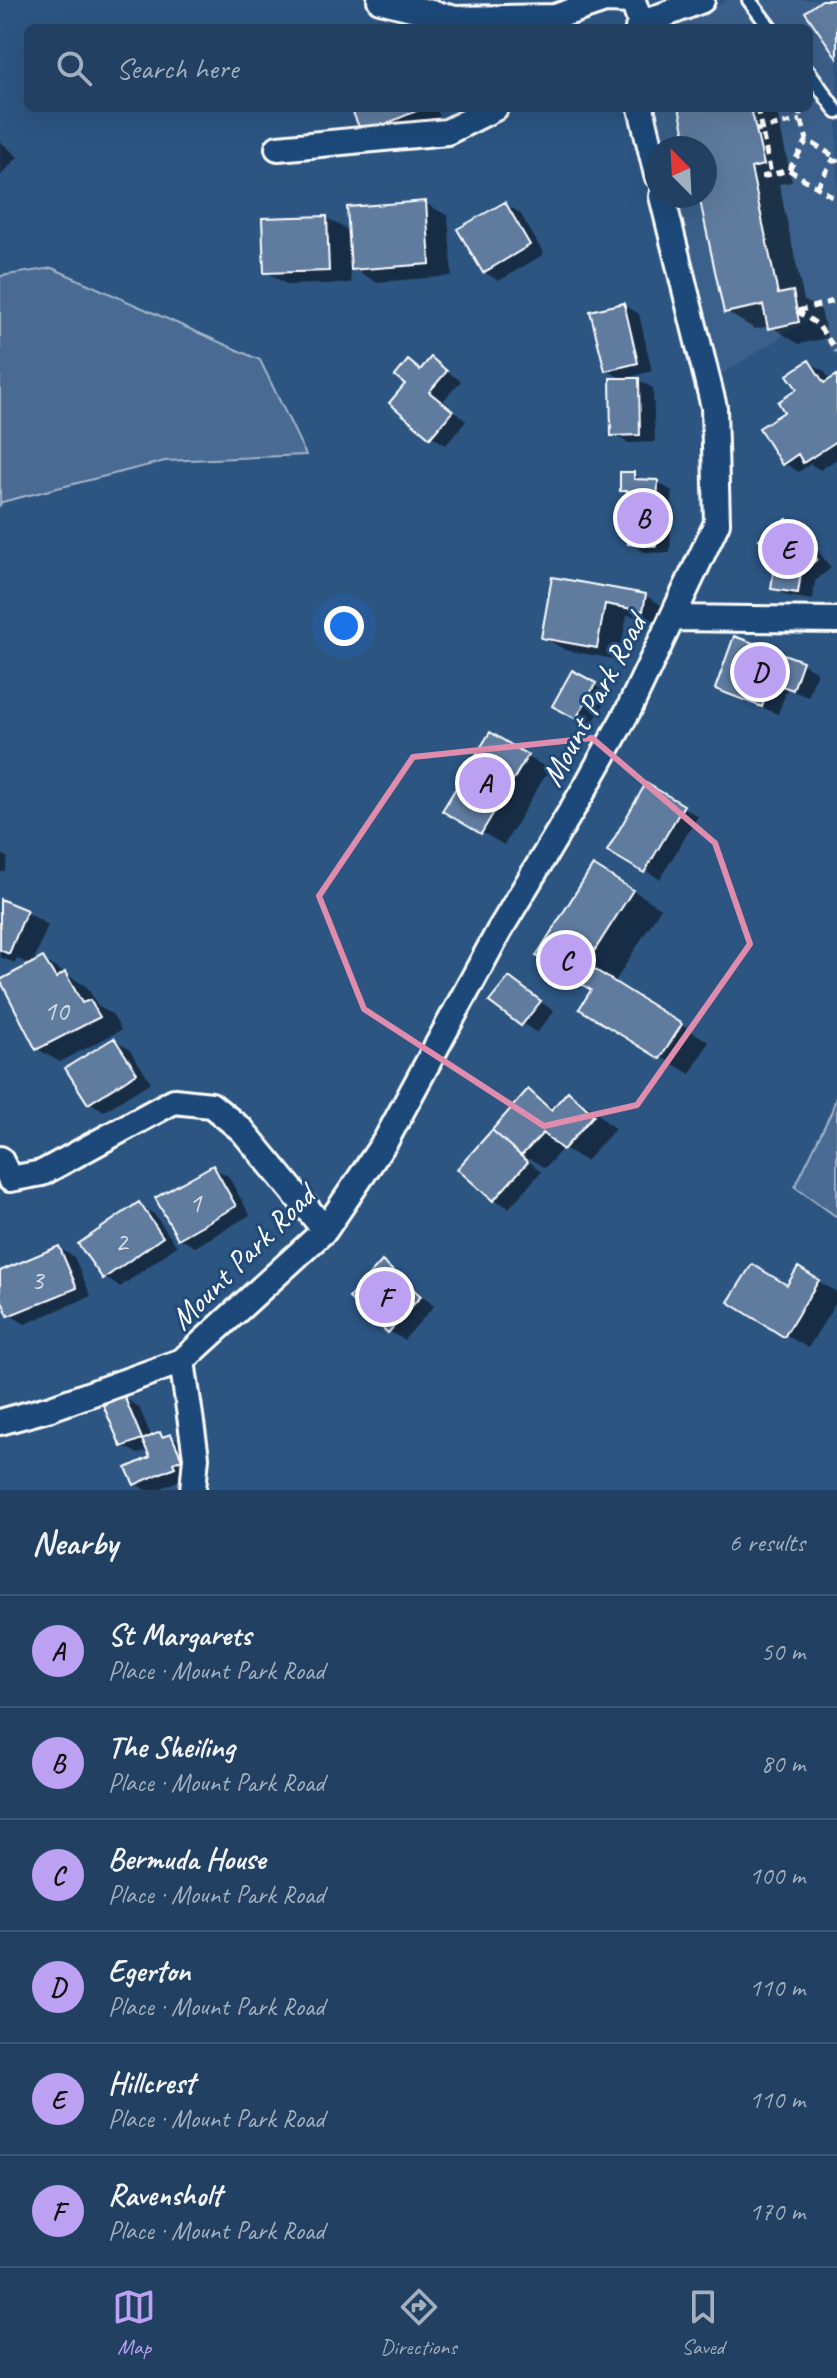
<!DOCTYPE html>
<html lang="en">
<head>
<meta charset="utf-8">
<style>
  :root { --surface:#214062; --page:#294768; --text:#f1f3f6; --muted:#a2afbe; --line:#3e5977; --accent:#bca0f2 }
  body { margin:0; font-family:Caveat,sans-serif; background:var(--page); color:var(--text) }
  .compass { position:absolute; left:645px; top:136px; width:72px; height:72px; border-radius:50%; background:var(--surface); box-shadow:0 8px 32px #0002; rotate:336deg }
  .you { position:absolute; left:344px; top:626px; width:28px; height:28px; margin:-20px; border:6px solid #fff; border-radius:50%; background:#1a73e8; box-shadow:0 0 0 12px #1a73e833 }
  .badge { display:grid; place-items:center; width:52px; height:52px; border-radius:50%; background:var(--accent); color:#111; font-size:26px; font-weight:700 }
  .pin { position:absolute; translate:-50% -50%; border:4px solid #fff; box-shadow:0 2px 8px #0006 }
  .list { margin:0; padding:0; list-style:none }
  h2 { display:flex; justify-content:space-between; align-items:center; height:104px; margin:0; padding:0 32px; font-size:34px }
  h2 small { font-size:26px; font-weight:400; color:var(--muted) }
  .list li { display:grid; grid-template-columns:52px 1fr auto; gap:24px; align-items:center; box-sizing:border-box; height:112px; padding:0 32px; border-top:2px solid var(--line) }
  .list b { display:block; font-size:30px; white-space:nowrap }
  .list p { margin:0; font-size:26px; white-space:nowrap; color:var(--muted) }
  .list em { font-size:26px; font-style:normal; color:var(--muted) }
  .icon { flex:none; width:44px; height:44px; fill:none; stroke:currentColor; stroke-width:2; stroke-linecap:round; stroke-linejoin:round }
  .map { position:relative; flex:none; width:837px; height:1490px; overflow:hidden }
  .search { position:absolute; background:var(--surface); box-shadow:0 8px 32px #0002; left:24px; right:24px; top:24px; height:88px; display:flex; align-items:center; gap:20px; box-sizing:border-box; padding:0 28px; border-radius:12px; color:var(--muted); font-size:30px }
  .sheet { height:776px; background:var(--surface) }
  nav { display:flex; justify-content:space-around; align-items:center; box-sizing:border-box; height:112px; border-top:2px solid var(--line); background:var(--surface); font-size:22px; color:var(--muted) }
  nav a { display:grid; justify-items:center; gap:4px }
  nav .on { color:var(--accent) }
  .map>svg:first-child { display:block }
  .built { fill:#3b618b }
  .green { fill:#486b92; stroke:#a4b5c8; stroke-width:2 }
  .shadow { fill:#0007 }
  .building { fill:#5e7c9f; stroke:#fff; stroke-width:2 }
  .lines { fill:none; stroke-linecap:round; stroke-linejoin:round }
  .service-casing { stroke:#fff; stroke-width:18 }
  .minor-casing { stroke:#fff; stroke-width:30 }
  .path { stroke:#fff; stroke-width:5; stroke-dasharray:8 6; stroke-linecap:butt }
  .service { stroke:#1f4a7a; stroke-width:12 }
  .minor { stroke:#1f4a7a; stroke-width:24 }
  .marked { fill:none; stroke:#e08cad; stroke-width:6; stroke-linejoin:round }
  .labels { text-anchor:middle; stroke-width:6; stroke-linejoin:round; paint-order:stroke }
  .number-label { font-size:28px; fill:#d7dee7 }
  .street-label { font-size:32px; fill:#fff; stroke:#1f4a7a }
</style>
</head>
<body>
<div class="map">
<svg width="837" height="1490" viewBox="0 0 837 1490">
  <rect width="100%" height="100%" fill="#2c5582"/>
  <filter id="ink" filterUnits="userSpaceOnUse"><feTurbulence type="fractalNoise" baseFrequency=".0125" numOctaves="2"/><feDisplacementMap in="SourceGraphic" scale="16" xChannelSelector="R" yChannelSelector="G"/><feConvolveMatrix kernelMatrix="1 2 1 2 8 2 1 2 1" color-interpolation-filters="sRGB"/></filter>
  <g filter="url(#ink)">
    <path class="built" d="M 728,0 L 837,0 L 837,357 L 808,320 L 712,380 L 673,196 L 705,196 L 705,148 L 663,148 L 654,108 L 809,108 L 809,28 L 674,28 Z"/>
    <path class="green" d="M 52,268 L 260,360 L 306,455 L 165,461 L 2,502 L 0,505 L 0,276 Z
      M 837,1094 L 837,1217 L 795,1187 L 831,1113 Z"/>
    <path class="shadow" d="M 353,108 L 436,108 L 442,122 L 386,145 Z
      M 681,108 L 776,108 L 792,182 L 779,184 L 804,300 L 821,310 L 827,338 L 799,344 L 770,326 L 755,329 L 726,312 L 701,196 L 705,196 L 705,148 L 690,148 Z
      M 0,141 L 18,157 L 0,176 Z
      M 425,203 L 448,216 L 452,276 L 376,282 L 350,267 L 351,283 L 288,285 L 266,272 L 327,218 L 351,232 Z
      M 505,204 L 520,213 L 544,254 L 499,281 L 484,272 Z
      M 624,305 L 639,314 L 652,371 L 623,379 L 606,370 Z
      M 431,360 L 461,381 L 443,401 L 466,421 L 446,445 L 431,436 L 408,384 L 409,363 L 422,371 Z
      M 809,362 L 824,371 L 831,381 L 837,377 L 837,459 L 820,470 L 810,464 L 799,472 L 784,463 L 787,412 L 800,389 Z
      M 638,380 L 653,388 L 655,442 L 628,443 L 613,434 Z
      M 633,474 L 646,482 L 657,482 L 672,491 L 670,553 L 645,552 L 630,543 L 632,496 L 622,490 Z
      M 787,521 L 802,530 L 831,568 L 815,581 L 813,600 L 788,596 L 773,588 Z
      M 554,579 L 646,596 L 668,609 L 666,622 L 627,615 L 619,660 L 565,650 L 543,637 Z
      M 802,663 L 817,672 L 808,697 L 787,689 L 778,714 L 732,696 L 717,688 Z
      M 573,673 L 610,694 L 591,726 L 555,705 Z
      M 490,735 L 549,769 L 504,845 L 445,811 Z
      M 647,786 L 698,816 L 660,879 L 609,850 Z
      M 0,853 L 8,858 L 5,871 L 0,873 Z
      M 623,884 L 661,908 L 614,983 L 709,1042 L 690,1074 L 661,1057 L 594,989 L 539,955 Z
      M 0,902 L 26,912 L 48,925 L 32,965 L 17,959 L 15,963 L 0,957 Z
      M 43,960 L 87,987 L 98,1006 L 113,1015 L 121,1030 L 60,1062 L 37,1049 Z
      M 509,980 L 554,1011 L 537,1033 L 492,1002 Z
      M 114,1040 L 129,1049 L 151,1082 L 104,1111 L 89,1102 Z
      M 528,1092 L 555,1109 L 568,1094 L 590,1107 L 615,1129 L 586,1161 L 563,1148 L 545,1168 L 530,1159 L 528,1160 L 541,1172 L 509,1208 L 494,1199 Z
      M 213,1168 L 228,1176 L 250,1215 L 195,1247 L 179,1238 Z
      M 139,1205 L 154,1214 L 177,1246 L 120,1287 L 105,1278 L 81,1245 Z
      M 59,1248 L 74,1257 L 91,1296 L 25,1324 L 10,1315 L 0,1291 L 0,1273 Z
      M 382,1264 L 397,1272 L 434,1306 L 404,1340 L 389,1331 Z
      M 798,1270 L 837,1292 L 837,1301 L 808,1348 L 731,1302 L 788,1287 Z
      M 124,1398 L 139,1407 L 152,1438 L 160,1435 L 165,1438 L 171,1436 L 186,1445 L 189,1476 L 157,1490 L 146,1490 L 135,1484 L 152,1458 L 149,1450 L 138,1454 L 123,1446 Z"/>
    <path class="building" d="M 822,0 L 837,0 L 837,58 L 805,12 Z
      M 351,108 L 420,108 L 421,109 L 362,134 Z
      M 679,108 L 751,108 L 764,165 L 751,168 L 778,294 L 793,291 L 799,322 L 768,329 L 763,305 L 724,313 L 699,196 L 705,196 L 705,148 L 688,148 Z
      M 426,201 L 430,264 L 351,270 L 347,207 Z
      M 505,202 L 530,245 L 483,273 L 457,229 Z
      M 327,216 L 329,271 L 264,273 L 262,218 Z
      M 624,303 L 638,363 L 605,371 L 590,311 Z
      M 431,357 L 447,371 L 429,392 L 453,411 L 430,438 L 389,403 L 405,384 L 395,376 L 408,360 L 420,370 Z
      M 809,360 L 824,383 L 837,375 L 837,441 L 803,463 L 798,454 L 782,465 L 759,428 L 784,412 L 778,402 L 797,389 L 787,375 Z
      M 610,378 L 639,378 L 640,435 L 611,436 Z
      M 620,472 L 634,472 L 634,479 L 658,480 L 656,546 L 628,544 L 630,491 L 620,491 Z
      M 787,519 L 817,559 L 801,573 L 798,593 L 771,589 L 775,560 L 759,539 Z
      M 552,577 L 646,594 L 643,611 L 605,604 L 597,648 L 541,638 Z
      M 734,636 L 803,661 L 793,690 L 771,682 L 762,707 L 715,689 Z
      M 572,670 L 596,683 L 576,719 L 552,706 Z
      M 490,732 L 528,755 L 481,834 L 442,811 Z
      M 646,783 L 684,805 L 644,873 L 607,851 Z
      M 593,865 L 633,890 L 586,964 L 682,1024 L 660,1059 L 579,1009 L 591,990 L 536,956 Z
      M 0,899 L 27,910 L 9,954 L 0,950 Z
      M 43,957 L 56,978 L 65,972 L 82,1003 L 90,1000 L 100,1017 L 36,1050 L 0,980 Z
      M 509,977 L 541,1001 L 521,1026 L 489,1002 Z
      M 114,1038 L 137,1073 L 88,1104 L 65,1068 Z
      M 528,1089 L 551,1110 L 568,1091 L 594,1115 L 563,1150 L 543,1133 L 521,1156 L 492,1130 Z
      M 492,1130 L 528,1162 L 493,1201 L 457,1169 Z
      M 213,1165 L 236,1206 L 178,1239 L 155,1198 Z
      M 139,1202 L 163,1237 L 103,1279 L 78,1244 Z
      M 59,1246 L 77,1288 L 8,1316 L 0,1296 L 0,1271 Z
      M 382,1261 L 421,1296 L 388,1333 L 349,1298 Z
      M 752,1264 L 787,1285 L 798,1267 L 819,1280 L 784,1337 L 728,1302 Z
      M 124,1396 L 142,1439 L 121,1447 L 103,1405 Z
      M 160,1432 L 162,1437 L 171,1434 L 182,1459 L 173,1463 L 175,1467 L 134,1485 L 126,1468 L 150,1457 L 142,1440 Z"/>
    <g class="lines">
      <g class="service-casing">
        <path id="service" d="M 749,0 L 770,28
          M 809,72 L 837,112"/>
      </g>
      <g class="minor-casing">
        <path id="minor" d="M 380,0 L 455,19 L 555,17 L 605,0 L 633,1 L 641,24
          M 638,28 L 641,24 L 702,0
          M 641,108 L 657,175
          M 278,148 L 447,132 L 495,108
          M 673,618 L 837,620
          M 0,1159 L 10,1179 L 42,1173 L 174,1101 L 211,1105 L 242,1130 L 325,1230
          M 182,1361 L 196,1457 L 193,1490
          M 0,1422 L 51,1408 L 182,1361 L 325,1230 L 386,1140 L 499,931 L 585,788 L 629,709 L 717,523 L 714,407 L 662,196"/>
      </g>
      <path class="path" d="M 757,108 L 771,174
        M 798,108 L 807,140
        M 756,130 L 801,120
        M 789,170 L 807,140 L 835,157 L 837,163
        M 762,177 L 789,170 L 837,199
        M 817,187 L 834,158
        M 797,311 L 817,324 L 837,351
        M 798,311 L 837,300"/>
      <use href="#service" class="service"/>
      <use href="#minor" class="minor"/>
    </g>
  </g>
  <path class="marked" d="M 592,738 L 715,843 L 750,944 L 637,1105 L 544,1126 L 364,1009 L 319,896 L 413,757 Z"/>
  <g class="labels">
    <g class="number-label">
      <text x="56" y="1020">10</text>
      <text x="195" y="1212">1</text>
      <text x="121" y="1251">2</text>
      <text x="37" y="1289">3</text>
    </g>
    <g class="street-label">
      <text transform="translate(593 700) rotate(-62)" y="11">Mount Park Road</text>
      <text transform="translate(242 1257) rotate(-45)" y="11">Mount Park Road</text>
    </g>
  </g>
</svg>
<svg class="compass" viewBox="-18 -18 36 36"><path d="M0-13l5 13h-10z" fill="#e53935"/><path d="M0 13l5-13h-10z" fill="#a2afbe"/></svg>
<div class="you"></div>
<div class="pin badge" style="left:485px;top:783px">A</div>
<div class="pin badge" style="left:643px;top:518px">B</div>
<div class="pin badge" style="left:566px;top:960px">C</div>
<div class="pin badge" style="left:760px;top:672px">D</div>
<div class="pin badge" style="left:788px;top:549px">E</div>
<div class="pin badge" style="left:385px;top:1297px">F</div>
<div class="search"><svg class="icon" aria-label="search" viewBox="0 0 24 24"><circle cx="10" cy="10" r="6"/><path d="M15 15l6 6"/></svg>Search here</div>
</div>
<section class="sheet">
<h2>Nearby<small>6 results</small></h2>
<ul class="list">
<li><span class="badge">A</span><div><b>St Margarets</b><p>Place · Mount Park Road</p></div><em>50 m</em></li>
<li><span class="badge">B</span><div><b>The Sheiling</b><p>Place · Mount Park Road</p></div><em>80 m</em></li>
<li><span class="badge">C</span><div><b>Bermuda House</b><p>Place · Mount Park Road</p></div><em>100 m</em></li>
<li><span class="badge">D</span><div><b>Egerton</b><p>Place · Mount Park Road</p></div><em>110 m</em></li>
<li><span class="badge">E</span><div><b>Hillcrest</b><p>Place · Mount Park Road</p></div><em>110 m</em></li>
<li><span class="badge">F</span><div><b>Ravensholt</b><p>Place · Mount Park Road</p></div><em>170 m</em></li>
</ul>
</section>
<nav>
<a class="on"><svg class="icon" aria-label="map" viewBox="0 0 24 24"><path d="M3 6l6-2 6 2 6-2v14l-6 2-6-2-6 2zM9 4v14M15 6v14"/></svg>Map</a>
<a><svg class="icon" aria-label="directions" viewBox="0 0 24 24"><path d="M12 3l9 9-9 9-9-9zM9 14v-3h6M13 9l2 2-2 2"/></svg>Directions</a>
<a><svg class="icon" aria-label="saved" viewBox="0 0 24 24"><path d="M7 4h10v16l-5-4-5 4z"/></svg>Saved</a>
</nav>
</body>
</html>
